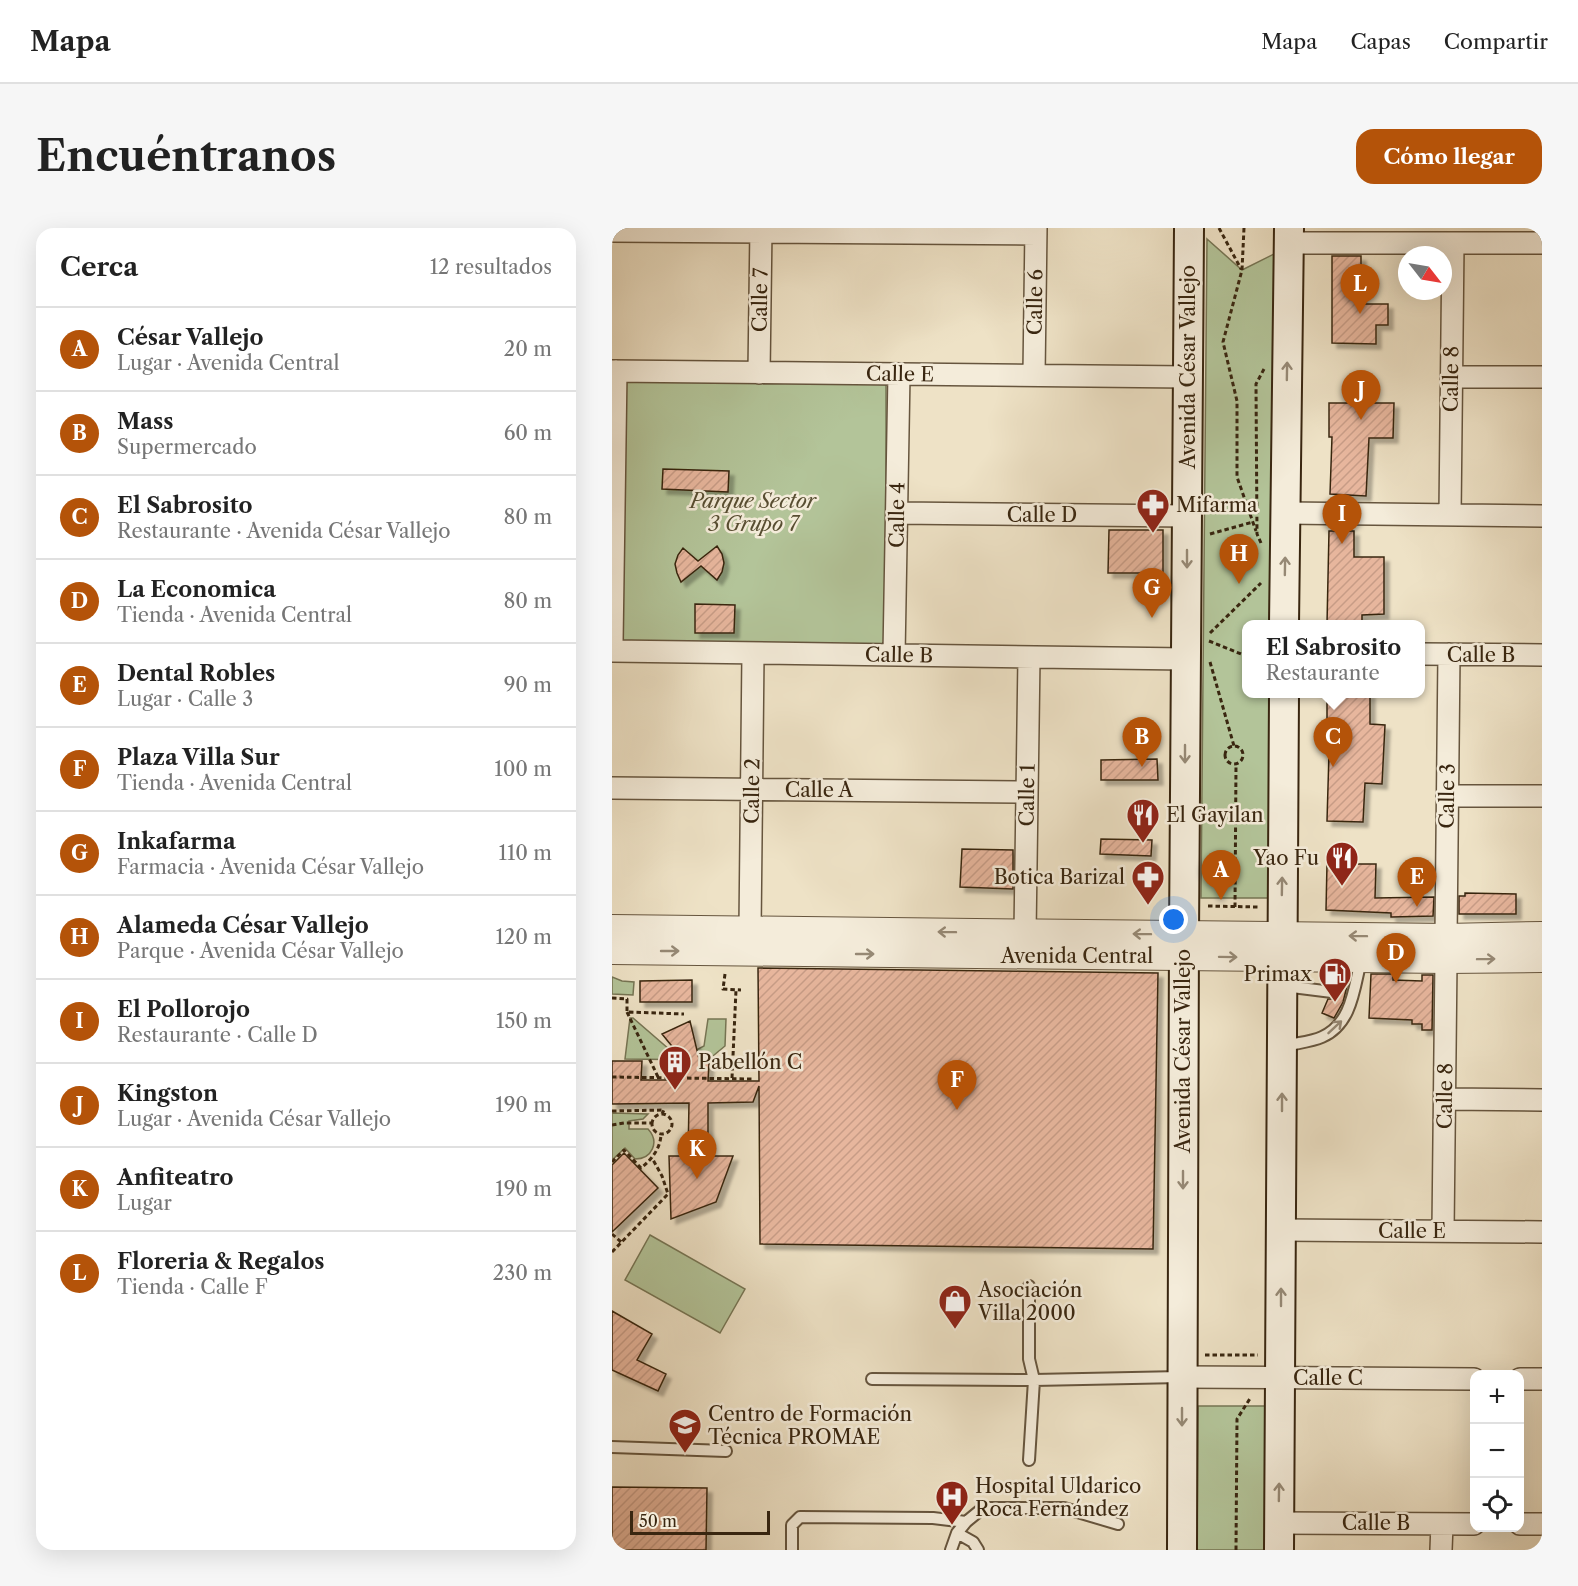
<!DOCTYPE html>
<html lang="es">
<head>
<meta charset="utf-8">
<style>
  :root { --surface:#fff; --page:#f6f6f6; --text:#222; --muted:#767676; --line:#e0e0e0; --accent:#b45309 }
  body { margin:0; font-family:"Libre Caslon Text",serif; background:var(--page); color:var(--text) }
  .controls { position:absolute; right:18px; bottom:18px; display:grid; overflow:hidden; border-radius:12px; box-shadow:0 6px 24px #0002 }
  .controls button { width:54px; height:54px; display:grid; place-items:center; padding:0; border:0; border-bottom:2px solid var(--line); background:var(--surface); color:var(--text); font:30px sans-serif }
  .compass { position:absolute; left:786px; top:18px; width:54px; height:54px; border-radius:50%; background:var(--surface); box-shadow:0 6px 24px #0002; rotate:121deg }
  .scale { position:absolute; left:18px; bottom:15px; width:140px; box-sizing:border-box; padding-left:6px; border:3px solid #392610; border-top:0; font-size:16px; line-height:21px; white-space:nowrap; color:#392610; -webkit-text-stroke:4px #f4ecda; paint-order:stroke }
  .you { position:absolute; left:562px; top:692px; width:21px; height:21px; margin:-15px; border:4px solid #fff; border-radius:50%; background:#1a73e8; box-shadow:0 0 0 9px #1a73e833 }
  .badge { display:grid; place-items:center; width:39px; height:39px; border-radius:50%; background:var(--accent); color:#fff; font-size:20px; font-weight:700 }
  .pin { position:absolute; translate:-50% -50px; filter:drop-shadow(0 2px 3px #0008) }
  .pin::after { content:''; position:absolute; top:32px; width:21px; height:18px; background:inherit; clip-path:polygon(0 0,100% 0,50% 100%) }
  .popup { position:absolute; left:630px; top:392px; width:183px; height:78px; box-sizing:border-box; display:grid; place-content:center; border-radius:12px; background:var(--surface); filter:drop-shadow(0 2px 4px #0005); font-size:20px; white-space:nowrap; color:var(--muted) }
  .popup b { font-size:22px; color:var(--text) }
  .popup::after { content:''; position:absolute; left:50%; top:100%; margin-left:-12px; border:12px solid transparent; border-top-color:var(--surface) }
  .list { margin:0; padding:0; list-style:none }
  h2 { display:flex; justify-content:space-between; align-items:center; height:78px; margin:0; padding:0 24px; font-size:26px }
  h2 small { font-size:20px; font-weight:400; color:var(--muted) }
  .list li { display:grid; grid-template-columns:39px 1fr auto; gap:18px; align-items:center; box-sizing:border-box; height:84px; padding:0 24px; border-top:2px solid var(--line) }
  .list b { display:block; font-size:22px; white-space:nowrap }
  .list p { margin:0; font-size:20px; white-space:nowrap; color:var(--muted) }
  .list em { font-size:20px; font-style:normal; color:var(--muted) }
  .icon { flex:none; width:33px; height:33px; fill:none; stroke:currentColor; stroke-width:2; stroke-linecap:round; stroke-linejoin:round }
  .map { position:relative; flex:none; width:930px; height:1322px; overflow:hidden; border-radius:18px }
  header { display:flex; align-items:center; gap:36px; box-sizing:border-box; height:84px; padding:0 30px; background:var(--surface); border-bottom:2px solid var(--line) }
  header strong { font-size:28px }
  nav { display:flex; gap:33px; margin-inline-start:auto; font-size:21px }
  .intro { display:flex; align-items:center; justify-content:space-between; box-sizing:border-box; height:144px; padding:0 36px }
  h1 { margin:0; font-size:42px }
  .button { padding:15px 27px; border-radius:18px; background:var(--accent); color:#fff; font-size:21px; font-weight:700 }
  main { display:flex; gap:36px; padding:0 36px }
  aside { flex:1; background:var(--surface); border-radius:18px; box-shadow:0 6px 24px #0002 }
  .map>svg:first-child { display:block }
  .green { fill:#b3c499; stroke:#767554; stroke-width:1.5 }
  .building { fill:url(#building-hatch); stroke:#392610; stroke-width:1.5; filter:url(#shadow) }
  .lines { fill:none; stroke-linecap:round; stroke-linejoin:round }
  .service-casing { stroke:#66553e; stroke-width:14 }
  .minor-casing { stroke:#66553e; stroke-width:24 }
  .tertiary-casing { stroke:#66553e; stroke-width:28 }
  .secondary-casing { stroke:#392610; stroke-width:32 }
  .path { stroke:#392610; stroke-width:3; stroke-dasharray:4.5 3; stroke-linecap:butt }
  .service { stroke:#f4ecda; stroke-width:10 }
  .minor { stroke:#f4ecda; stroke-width:21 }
  .tertiary { stroke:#f4ecda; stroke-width:26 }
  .secondary { stroke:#f4ecda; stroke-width:28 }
  .oneway { stroke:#968975 }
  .labels { text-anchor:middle; stroke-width:5; stroke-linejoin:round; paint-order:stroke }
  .street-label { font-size:20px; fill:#392610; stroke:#f4ecda }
  .park-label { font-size:20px; font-style:italic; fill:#584e32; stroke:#f4ecda }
  .poi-label { font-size:20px; fill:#392610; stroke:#f4ecda; text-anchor:start }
</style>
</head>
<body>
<header>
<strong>Mapa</strong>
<nav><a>Mapa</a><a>Capas</a><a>Compartir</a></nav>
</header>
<div class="intro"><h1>Encuéntranos</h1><a class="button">Cómo llegar</a></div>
<main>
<aside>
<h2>Cerca<small>12 resultados</small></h2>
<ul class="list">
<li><span class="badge">A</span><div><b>César Vallejo</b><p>Lugar · Avenida Central</p></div><em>20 m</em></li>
<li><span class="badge">B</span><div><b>Mass</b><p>Supermercado</p></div><em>60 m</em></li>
<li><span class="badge">C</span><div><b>El Sabrosito</b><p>Restaurante · Avenida César Vallejo</p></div><em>80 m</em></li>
<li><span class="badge">D</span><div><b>La Economica</b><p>Tienda · Avenida Central</p></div><em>80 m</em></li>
<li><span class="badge">E</span><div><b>Dental Robles</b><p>Lugar · Calle 3</p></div><em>90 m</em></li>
<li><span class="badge">F</span><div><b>Plaza Villa Sur</b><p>Tienda · Avenida Central</p></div><em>100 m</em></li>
<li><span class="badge">G</span><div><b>Inkafarma</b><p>Farmacia · Avenida César Vallejo</p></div><em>110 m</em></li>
<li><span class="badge">H</span><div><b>Alameda César Vallejo</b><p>Parque · Avenida César Vallejo</p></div><em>120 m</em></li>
<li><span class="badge">I</span><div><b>El Pollorojo</b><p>Restaurante · Calle D</p></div><em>150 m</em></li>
<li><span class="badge">J</span><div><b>Kingston</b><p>Lugar · Avenida César Vallejo</p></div><em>190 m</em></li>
<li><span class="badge">K</span><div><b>Anfiteatro</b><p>Lugar</p></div><em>190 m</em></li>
<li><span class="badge">L</span><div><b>Floreria &amp; Regalos</b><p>Tienda · Calle F</p></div><em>230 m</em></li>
</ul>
</aside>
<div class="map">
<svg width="930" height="1322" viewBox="0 0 930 1322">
  <defs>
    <pattern id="building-hatch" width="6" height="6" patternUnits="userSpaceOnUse" patternTransform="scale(1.5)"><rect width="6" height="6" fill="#e7b69d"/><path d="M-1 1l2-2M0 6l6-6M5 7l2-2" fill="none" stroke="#c79c86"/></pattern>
    <filter id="shadow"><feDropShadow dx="5" dy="5" stdDeviation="1.5" flood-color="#0004"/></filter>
  </defs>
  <rect width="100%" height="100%" fill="#eee2c6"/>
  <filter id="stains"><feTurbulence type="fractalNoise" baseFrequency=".00333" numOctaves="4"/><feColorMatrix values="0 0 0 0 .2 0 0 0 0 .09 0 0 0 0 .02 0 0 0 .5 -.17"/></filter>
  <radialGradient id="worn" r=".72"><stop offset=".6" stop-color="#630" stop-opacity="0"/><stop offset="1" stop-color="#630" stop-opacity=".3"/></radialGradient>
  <path class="green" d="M 595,11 L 630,42 L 666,24 L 662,396 L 634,396 L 634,466 L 661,466 L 659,670 L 589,670 Z
    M 12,151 L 274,156 L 274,418 L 9,415 Z
    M 0,749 L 10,753 L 22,754 L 21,767 L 0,766 Z
    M 18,790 L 21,790 L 65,828 L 75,827 L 92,818 L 96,791 L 114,791 L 113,818 L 96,832 L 13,831 Z
    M 0,885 L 36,886 L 31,891 L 17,893 L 17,901 L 36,901 C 48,914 40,931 23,931 L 13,920 L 0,932 Z
    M 38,1007 L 133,1061 L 108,1105 L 13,1052 Z
    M 586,1178 L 656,1178 L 655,1322 L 585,1322 Z"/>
  <path class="building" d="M 720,28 L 749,28 L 749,76 L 776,76 L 776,97 L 764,97 L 764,116 L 720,115 Z
    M 717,175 L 782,175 L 781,210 L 757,210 L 754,268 L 718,266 L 720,209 L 717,209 Z
    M 51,241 L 117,243 L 116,264 L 50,261 Z
    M 497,302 L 551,302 L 551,345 L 496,345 Z
    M 717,303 L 742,303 L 742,329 L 772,329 L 772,386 L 750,387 L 750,396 L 715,396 Z
    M 105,318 L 110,326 L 112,335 L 110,344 L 105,352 L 89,338 L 69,354 L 65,345 L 63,336 L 66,327 L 71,320 L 86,333 Z
    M 83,376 L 123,377 L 122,405 L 83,405 Z
    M 715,465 L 758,465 L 758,496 L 773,497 L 770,556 L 753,555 L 751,594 L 715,593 L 717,525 L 715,525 Z
    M 545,531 L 546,552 L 489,552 L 489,532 Z
    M 489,611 L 540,612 L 539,628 L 488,626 Z
    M 350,621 L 401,622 L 401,661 L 348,659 Z
    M 715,636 L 764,636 L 763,670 L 822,669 L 821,688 L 779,689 L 779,685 L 714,682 Z
    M 853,665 L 904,666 L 904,686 L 847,686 L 847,668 L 853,668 Z
    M 146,740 L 546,745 L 541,1021 L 148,1016 L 147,858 L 141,874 L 96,875 L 96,928 L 121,928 L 104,974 L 59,991 L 57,928 L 76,928 L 77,875 L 0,876 L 0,833 L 30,833 L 29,852 L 59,852 L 59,834 L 73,834 L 50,806 L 78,793 L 88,835 L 97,835 L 96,853 L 147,853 Z
    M 728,746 L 737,750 L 731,774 L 722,790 L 710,785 L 716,771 L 722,771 L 726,768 L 727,762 L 723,757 Z
    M 759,746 L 781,746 L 781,752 L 810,753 L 810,747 L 821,747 L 820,802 L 810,802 L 810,796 L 800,796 L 800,792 L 757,790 Z
    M 80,752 L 80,774 L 28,774 L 28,753 Z
    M 12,925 L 46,960 L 0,1004 L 0,937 Z
    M 0,1083 L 40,1106 L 25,1132 L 54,1146 L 46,1163 L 0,1142 Z
    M 0,1259 L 95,1260 L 94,1322 L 0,1322 Z"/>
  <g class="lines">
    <g class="service-casing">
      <path id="service" d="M 672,758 L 720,764
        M 673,818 C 684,815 699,814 710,809 C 740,796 742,760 749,732
        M 260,1151 L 422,1152 L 569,1149
        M 0,1219 L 114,1223
        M 417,1232 L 422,1152 L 417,1131 L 417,1058
        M 345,1305 L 361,1314 L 366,1322
        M 180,1322 L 180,1297 L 188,1289 L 321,1290 L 354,1294
        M 339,1322 L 345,1305 L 354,1294 L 371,1280 L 452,1280 L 506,1296"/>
    </g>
    <g class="minor-casing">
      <path id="minor" d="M 0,3 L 424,6
        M 677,15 L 930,15
        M 0,143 L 576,149
        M 147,145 L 149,0
        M 422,147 L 424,0
        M 839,149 L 930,149
        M 285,285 L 575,288
        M 674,285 L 930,288
        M 838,287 L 841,15
        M 0,415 L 4,143
        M 0,423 L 574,431
        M 808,426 L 930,427
        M 282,427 L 287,146
        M 0,560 L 415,564
        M 835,568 L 930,568
        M 138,702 L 141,425
        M 413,705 L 417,429
        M 834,709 L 837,426
        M 833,871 L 930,872
        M 670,1002 L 930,1004
        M 831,1003 L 834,732
        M 570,1149 L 862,1151
        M 908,1151 L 930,1151
        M 666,1295 L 862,1296
        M 908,1296 L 930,1296
        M 829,1322 L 830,1296"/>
    </g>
    <g class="tertiary-casing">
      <path id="tertiary" d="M 0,700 L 834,709 L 930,707
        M 0,723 L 834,732 L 930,731"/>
    </g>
    <g class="secondary-casing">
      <path id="secondary" d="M 672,396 L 677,0
        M 570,1322 L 572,707 L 577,0
        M 667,1322 L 672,466"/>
    </g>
    <path class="path" d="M 607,0 L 629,41
      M 632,0 L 630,42 L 611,114 L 625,173 L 625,249 L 644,303
      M 598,306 L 641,294
      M 649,315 L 645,306 L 644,156 L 652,141
      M 598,405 L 649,355
      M 597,413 L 634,428
      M 598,434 L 622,518
      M613 527a9 9 0 1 1 18 0a9 9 0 1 1-18 0Z
      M 596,678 L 647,679
      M 623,679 L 624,536
      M 113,746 L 111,761 L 129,762
      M 0,770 L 15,771 L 15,784 L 72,786
      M 15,784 L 46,849
      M 0,849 L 140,851
      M 120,850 L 124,762
      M 0,883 L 52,882 L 50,886
      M40 896a10 10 0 1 1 20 0a10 10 0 1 1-20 0Z
      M 0,897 L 12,895 L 40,895
      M 0,934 L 12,922 L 29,940 C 40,931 48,921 49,907
      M 0,1006 L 9,1014
      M 0,1024 L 56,966 L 50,948 L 40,930
      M 593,1127 L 646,1127
      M 624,1322 L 625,1191 L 639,1169"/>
    <use href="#service" class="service"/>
    <use href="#minor" class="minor"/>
    <use href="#tertiary" class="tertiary"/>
    <use href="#secondary" class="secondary"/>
  </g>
  <defs><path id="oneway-shaft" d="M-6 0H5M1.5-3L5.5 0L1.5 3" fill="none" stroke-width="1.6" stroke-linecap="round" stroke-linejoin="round" transform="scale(1.5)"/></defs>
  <g class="oneway">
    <use href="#oneway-shaft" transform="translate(675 143) rotate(-89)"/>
    <use href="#oneway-shaft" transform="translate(575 331) rotate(90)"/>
    <use href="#oneway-shaft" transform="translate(673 338) rotate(-89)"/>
    <use href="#oneway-shaft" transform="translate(573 526) rotate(90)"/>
    <use href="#oneway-shaft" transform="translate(670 658) rotate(-89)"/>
    <use href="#oneway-shaft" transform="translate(335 704) rotate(-179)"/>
    <use href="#oneway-shaft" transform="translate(530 706) rotate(-179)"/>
    <use href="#oneway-shaft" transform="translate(746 708) rotate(-179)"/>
    <use href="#oneway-shaft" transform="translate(58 723)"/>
    <use href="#oneway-shaft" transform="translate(253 726)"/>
    <use href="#oneway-shaft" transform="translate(616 729) rotate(1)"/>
    <use href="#oneway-shaft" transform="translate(874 731) rotate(-1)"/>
    <use href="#oneway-shaft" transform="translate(723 799) rotate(-43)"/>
    <use href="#oneway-shaft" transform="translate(670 874) rotate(-90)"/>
    <use href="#oneway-shaft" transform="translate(571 952) rotate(90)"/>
    <use href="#oneway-shaft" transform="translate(669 1069) rotate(-90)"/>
    <use href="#oneway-shaft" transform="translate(570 1189) rotate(90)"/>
    <use href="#oneway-shaft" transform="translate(667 1264) rotate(-89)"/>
  </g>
  <defs>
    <g id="pharmacy-pin" transform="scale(1.725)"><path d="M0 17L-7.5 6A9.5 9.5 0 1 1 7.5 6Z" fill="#8f2418" stroke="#f4ecda"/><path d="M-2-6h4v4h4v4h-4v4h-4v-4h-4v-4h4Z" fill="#fff"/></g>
    <g id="restaurant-pin" transform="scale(1.725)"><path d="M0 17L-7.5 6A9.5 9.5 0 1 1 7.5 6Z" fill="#8f2418" stroke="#f4ecda"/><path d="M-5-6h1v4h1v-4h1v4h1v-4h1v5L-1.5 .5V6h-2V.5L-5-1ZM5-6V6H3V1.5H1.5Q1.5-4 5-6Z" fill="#fff"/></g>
    <g id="fuel-pin" transform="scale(1.725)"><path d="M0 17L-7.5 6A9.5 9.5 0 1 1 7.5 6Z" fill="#8f2418" stroke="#f4ecda"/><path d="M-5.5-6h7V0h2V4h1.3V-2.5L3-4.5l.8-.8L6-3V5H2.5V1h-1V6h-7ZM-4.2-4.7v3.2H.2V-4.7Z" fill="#fff"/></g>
    <g id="building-pin" transform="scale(1.725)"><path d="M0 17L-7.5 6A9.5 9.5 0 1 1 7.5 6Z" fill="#8f2418" stroke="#f4ecda"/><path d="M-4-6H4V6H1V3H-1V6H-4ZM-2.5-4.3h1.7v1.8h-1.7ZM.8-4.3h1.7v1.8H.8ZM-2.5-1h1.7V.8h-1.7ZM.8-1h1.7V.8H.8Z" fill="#fff"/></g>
    <g id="shop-pin" transform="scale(1.725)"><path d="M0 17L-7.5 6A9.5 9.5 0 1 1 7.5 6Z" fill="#8f2418" stroke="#f4ecda"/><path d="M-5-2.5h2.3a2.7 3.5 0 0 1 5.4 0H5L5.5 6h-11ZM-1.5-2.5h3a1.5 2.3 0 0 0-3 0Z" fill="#fff"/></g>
    <g id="university-pin" transform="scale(1.725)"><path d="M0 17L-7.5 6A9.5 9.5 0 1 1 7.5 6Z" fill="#8f2418" stroke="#f4ecda"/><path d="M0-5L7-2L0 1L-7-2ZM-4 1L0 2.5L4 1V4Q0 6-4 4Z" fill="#fff"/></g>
    <g id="hospital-pin" transform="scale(1.725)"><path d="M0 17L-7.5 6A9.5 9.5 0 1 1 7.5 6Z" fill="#8f2418" stroke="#f4ecda"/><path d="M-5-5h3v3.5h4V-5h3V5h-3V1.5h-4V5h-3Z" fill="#fff"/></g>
  </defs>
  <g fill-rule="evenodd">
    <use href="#pharmacy-pin" x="541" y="277"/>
    <use href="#restaurant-pin" x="531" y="587"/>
    <use href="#restaurant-pin" x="730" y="630"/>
    <use href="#pharmacy-pin" x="536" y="649"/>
    <use href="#fuel-pin" x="723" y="746"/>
    <use href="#building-pin" x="63" y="834"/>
    <use href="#shop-pin" x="343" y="1073"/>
    <use href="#university-pin" x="73" y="1197"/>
    <use href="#hospital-pin" x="340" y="1269"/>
  </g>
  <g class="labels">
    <g class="street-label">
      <text transform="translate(148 72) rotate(-89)" y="7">Calle 7</text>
      <text transform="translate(423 74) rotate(-89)" y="7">Calle 6</text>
      <text transform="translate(576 139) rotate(-90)" y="7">Avenida César Vallejo</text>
      <text transform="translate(288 146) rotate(1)" y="7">Calle E</text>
      <text transform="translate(839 151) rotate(-89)" y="7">Calle 8</text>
      <text transform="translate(285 287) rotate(-89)" y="7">Calle 4</text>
      <text x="430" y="294">Calle D</text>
      <text transform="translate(287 427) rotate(1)" y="7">Calle B</text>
      <text x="869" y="434">Calle B</text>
      <text x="207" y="569">Calle A</text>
      <text transform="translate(140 563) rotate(-89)" y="7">Calle 2</text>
      <text transform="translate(415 567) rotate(-89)" y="7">Calle 1</text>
      <text transform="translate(835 568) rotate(-89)" y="7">Calle 3</text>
      <text x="465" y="735">Avenida Central</text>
      <text transform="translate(571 823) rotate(-90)" y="7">Avenida César Vallejo</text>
      <text transform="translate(833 868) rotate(-89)" y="7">Calle 8</text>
      <text x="800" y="1010">Calle E</text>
      <text x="716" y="1157">Calle C</text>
      <text x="764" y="1302">Calle B</text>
    </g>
    <g class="park-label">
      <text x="141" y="280">Parque Sector<tspan x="141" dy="23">3 Grupo 7</tspan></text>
    </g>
    <g class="poi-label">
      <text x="564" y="284">Mifarma</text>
      <text x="554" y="594">El Gayilan</text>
      <text x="707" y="637" text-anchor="end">Yao Fu</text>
      <text x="513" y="656" text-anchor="end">Botica Barizal</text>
      <text x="700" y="753" text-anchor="end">Primax</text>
      <text x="86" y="841">Pabellón C</text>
      <text x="366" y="1069">Asociación<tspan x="366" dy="23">Villa 2000</tspan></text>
      <text x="96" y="1193">Centro de Formación<tspan x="96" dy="23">Técnica PROMAE</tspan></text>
      <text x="363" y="1265">Hospital Uldarico<tspan x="363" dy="23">Roca Fernández</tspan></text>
    </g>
  </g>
  <rect width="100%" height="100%" filter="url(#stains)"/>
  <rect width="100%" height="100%" fill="url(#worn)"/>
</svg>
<div class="controls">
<button>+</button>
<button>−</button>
<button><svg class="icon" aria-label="locate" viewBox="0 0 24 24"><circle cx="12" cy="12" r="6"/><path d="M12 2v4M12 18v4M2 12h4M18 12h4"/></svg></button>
</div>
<svg class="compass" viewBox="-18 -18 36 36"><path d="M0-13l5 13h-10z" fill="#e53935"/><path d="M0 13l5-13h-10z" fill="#767676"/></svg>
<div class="scale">50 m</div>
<div class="you"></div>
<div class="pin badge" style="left:609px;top:672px">A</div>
<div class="pin badge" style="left:530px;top:539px">B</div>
<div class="pin badge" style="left:721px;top:539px">C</div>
<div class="popup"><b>El Sabrosito</b>Restaurante</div>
<div class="pin badge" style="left:784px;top:755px">D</div>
<div class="pin badge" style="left:805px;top:679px">E</div>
<div class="pin badge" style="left:345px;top:882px">F</div>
<div class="pin badge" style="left:540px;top:390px">G</div>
<div class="pin badge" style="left:627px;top:356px">H</div>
<div class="pin badge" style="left:730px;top:316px">I</div>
<div class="pin badge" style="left:749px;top:192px">J</div>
<div class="pin badge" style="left:85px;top:951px">K</div>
<div class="pin badge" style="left:748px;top:86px">L</div>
</div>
</main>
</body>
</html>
